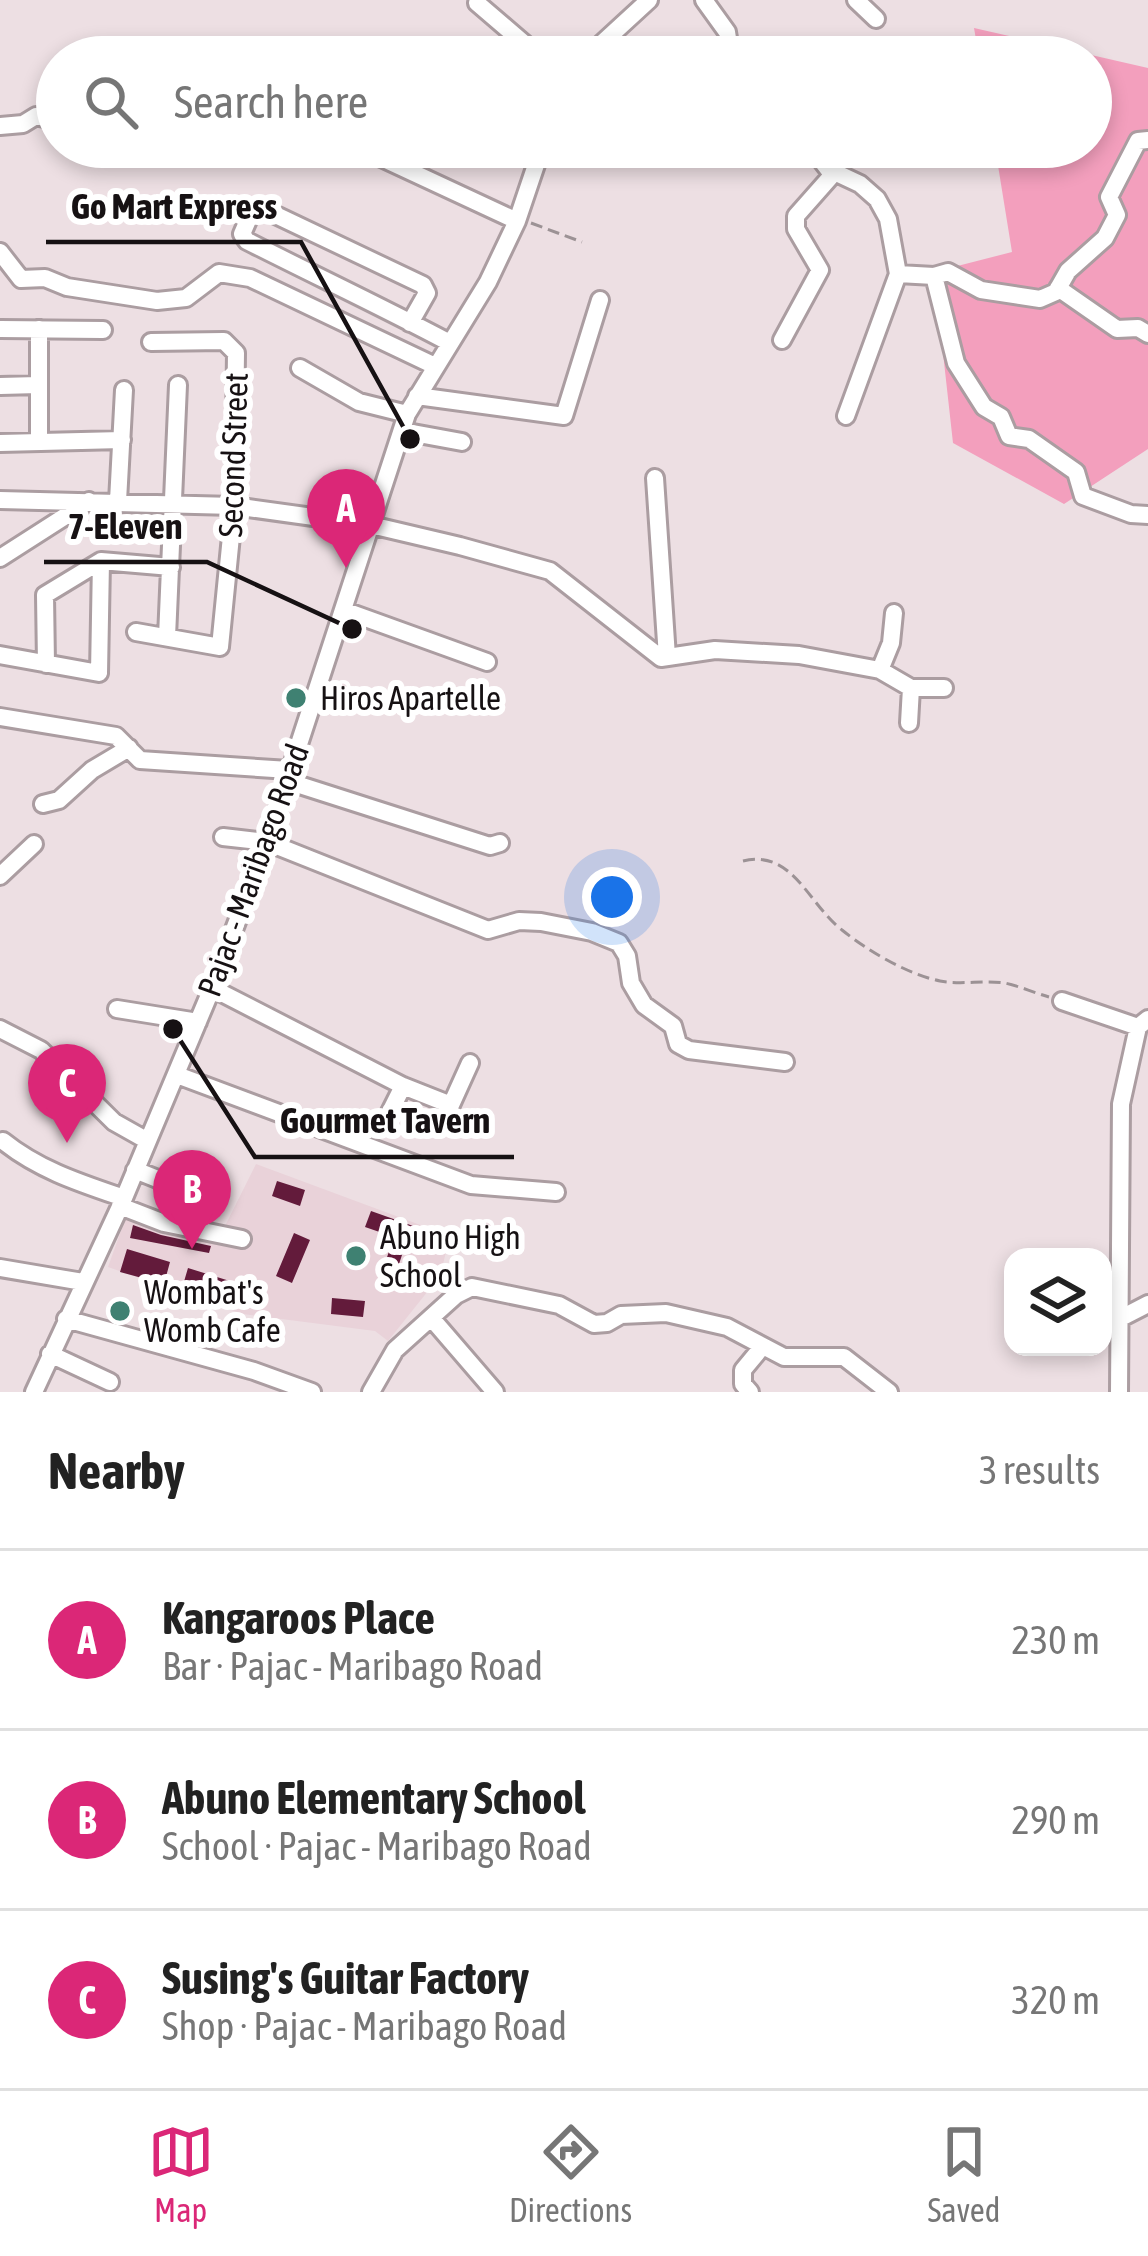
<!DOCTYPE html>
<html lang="en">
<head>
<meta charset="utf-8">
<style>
  :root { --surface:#fff; --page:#f6f6f6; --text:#222; --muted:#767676; --line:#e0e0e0; --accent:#db2777 }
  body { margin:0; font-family:"Asap Condensed",sans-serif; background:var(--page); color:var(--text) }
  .controls { position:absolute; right:36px; bottom:36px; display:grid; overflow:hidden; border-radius:24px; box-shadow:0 6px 18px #0003 }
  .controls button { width:108px; height:108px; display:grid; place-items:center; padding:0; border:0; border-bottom:3px solid var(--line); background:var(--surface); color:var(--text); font:60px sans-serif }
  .you { position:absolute; left:612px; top:897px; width:42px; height:42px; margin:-30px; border:9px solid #fff; border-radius:50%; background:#1a73e8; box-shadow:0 0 0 18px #1a73e833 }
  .badge { display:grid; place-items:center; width:78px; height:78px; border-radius:50%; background:var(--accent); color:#fff; font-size:39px; font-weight:700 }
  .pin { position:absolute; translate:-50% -99px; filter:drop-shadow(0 3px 6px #0008) }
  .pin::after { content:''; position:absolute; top:63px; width:42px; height:36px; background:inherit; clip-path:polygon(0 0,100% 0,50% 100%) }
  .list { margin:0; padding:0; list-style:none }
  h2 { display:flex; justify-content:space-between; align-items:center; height:156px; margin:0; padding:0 48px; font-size:51px }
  h2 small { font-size:39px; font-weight:400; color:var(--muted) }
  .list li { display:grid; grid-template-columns:78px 1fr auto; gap:36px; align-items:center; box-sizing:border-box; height:180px; padding:0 48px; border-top:3px solid var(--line) }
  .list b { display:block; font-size:45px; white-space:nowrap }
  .list p { margin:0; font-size:39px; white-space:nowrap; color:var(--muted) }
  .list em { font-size:39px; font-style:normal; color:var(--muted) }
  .icon { flex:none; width:66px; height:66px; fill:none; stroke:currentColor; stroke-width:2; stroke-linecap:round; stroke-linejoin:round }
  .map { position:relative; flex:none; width:1148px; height:1392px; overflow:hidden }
  .search { position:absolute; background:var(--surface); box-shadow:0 6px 18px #0003; left:36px; right:36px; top:36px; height:132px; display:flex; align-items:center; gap:30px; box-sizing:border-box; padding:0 42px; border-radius:66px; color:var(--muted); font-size:45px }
  .sheet { height:696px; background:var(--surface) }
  nav { display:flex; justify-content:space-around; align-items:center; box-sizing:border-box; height:168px; border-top:3px solid var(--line); background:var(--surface); font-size:33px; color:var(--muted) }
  nav a { display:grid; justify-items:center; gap:6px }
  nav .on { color:var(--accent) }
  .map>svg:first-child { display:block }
  .built { fill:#e9d2d9 }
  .green { fill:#f39fbd }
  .building { fill:#631b3b }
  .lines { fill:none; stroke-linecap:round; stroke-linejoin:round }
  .minor-casing { stroke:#ab9da1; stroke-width:22 }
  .path { stroke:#9c9295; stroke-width:3; stroke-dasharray:12 6; stroke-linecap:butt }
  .minor { stroke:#fff; stroke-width:16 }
  .poi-dot { fill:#3f8172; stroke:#fff; stroke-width:4.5 }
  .labels { text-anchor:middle; stroke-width:12; stroke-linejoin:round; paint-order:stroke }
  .street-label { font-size:33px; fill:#161113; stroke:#fff }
  .poi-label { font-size:33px; fill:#161113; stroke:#fff; text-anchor:start }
  .leader { fill:none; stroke:#161113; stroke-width:4.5 }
  .callout-dot { fill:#161113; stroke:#fff; stroke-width:4.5 }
  .callout-label { font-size:36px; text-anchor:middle; font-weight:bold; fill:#161113; stroke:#fff; stroke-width:12; stroke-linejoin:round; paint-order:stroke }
</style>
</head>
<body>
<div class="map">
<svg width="1148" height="1392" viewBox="0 0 1148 1392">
  <rect width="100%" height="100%" fill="#eddfe3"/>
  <path class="built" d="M 256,1164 L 450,1236 L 440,1276 L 388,1341 L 375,1331 L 243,1314 L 108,1267 L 132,1200 L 222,1232 Z"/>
  <path class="green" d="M 974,28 L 1148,68 L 1148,449 L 1064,504 L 953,443 L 934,272 L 1012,252 L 995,147 L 1091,147 L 1091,57 L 979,57 Z"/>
  <path class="building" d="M 277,1181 L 305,1190 L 300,1206 L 272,1196 Z
    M 371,1211 L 447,1238 L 442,1252 L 407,1240 L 398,1267 L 385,1263 L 394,1237 L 365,1227 Z
    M 133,1225 L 161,1235 L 211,1246 L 209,1253 L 130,1238 Z
    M 294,1233 L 310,1240 L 292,1283 L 276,1276 Z
    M 127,1249 L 170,1262 L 164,1284 L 120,1272 Z
    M 188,1268 L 233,1282 L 228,1298 L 183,1285 Z
    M 332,1298 L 365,1301 L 363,1317 L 331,1314 Z"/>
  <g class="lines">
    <g class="minor-casing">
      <path id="minor" d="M 704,0 L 727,32 L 731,57
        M 856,0 L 876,19
        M 477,3 L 540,57
        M 587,57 L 649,0
        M 0,126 L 23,124 L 36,116 L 57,121
        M 358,147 L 517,221
        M 811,147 L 828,169 L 860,184 L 877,199 L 888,219 L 898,274 L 846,416
        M 0,252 L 21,279 L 45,278 L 67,287 L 157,301 L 186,298 L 219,273 L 250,278 L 435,366
        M 898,274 L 934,276 L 956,363 L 984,407 L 1001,417 L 1009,436 L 1029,439 L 1076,472 L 1083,496 L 1131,514 L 1148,515
        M 934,276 L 948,272 L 981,290 L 1040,299 L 1056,292 L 1068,271 L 1105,238 L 1117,215 L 1109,197 L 1138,141 L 1148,140
        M 1058,288 L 1117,329 L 1138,328 L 1148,334
        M 410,323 L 427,293 L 423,285 L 261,208 L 252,211 L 242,234 L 247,241 C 314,275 382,307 448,342
        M 0,329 L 103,330
        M 39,329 L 39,442
        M 782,340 L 820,270 L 796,229 L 796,216 L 834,173
        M 300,368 L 359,402 L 407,414
        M 0,386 L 38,385
        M 417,396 L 564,416 L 600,300
        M 402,431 L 462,442
        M 0,443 L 122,440
        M 655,478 L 667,657
        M 0,500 L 234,506 L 371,525 L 460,546 L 550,571 L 661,658 L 715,650 L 799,655 L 880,670 L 911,688 L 944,688
        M 118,501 L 124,390
        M 0,558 L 89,501
        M 343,610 L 487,662
        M 136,632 L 220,647 L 234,506 L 236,353 L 224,341 L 151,342
        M 167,637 L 178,385
        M 0,655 L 99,673 L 101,561
        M 46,664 L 45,595 L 101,561 L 171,567
        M 880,670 L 891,643 L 894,613
        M 0,717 L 116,736 L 140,760 L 289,770
        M 909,723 L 911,688
        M 287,781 L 490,846 L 500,843
        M 43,804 L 59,800 L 92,770 L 129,748
        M 223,837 L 267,842 L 488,930 L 519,921 L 541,922 L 592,932 L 619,943 L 627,956 L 631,983 L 644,1005 L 673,1026 L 678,1044 L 689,1050 L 785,1062
        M 0,876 L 34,844
        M 212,988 L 403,1086 L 451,1105 L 470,1063
        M 1062,1001 L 1138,1027
        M 117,1009 L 198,1022
        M 0,1029 L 41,1050 L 114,1122 L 146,1140
        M 177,1075 L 471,1185 L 556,1192
        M 386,1120 L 403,1086
        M 3,1141 C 39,1170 80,1183 124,1198
        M 135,1170 L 190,1192 L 187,1214
        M 120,1206 L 164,1223 L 242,1239
        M 0,1268 L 83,1282
        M 1121,1318 L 1148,1304
        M 66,1319 L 254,1371 L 312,1392
        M 433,1320 L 495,1392
        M 50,1354 L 110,1382
        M 34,1392 L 124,1198 L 212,988 L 267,842 L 407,414 L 488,282 L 517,221 L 542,147
        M 371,1392 L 395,1350 L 456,1295 L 472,1287 L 559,1305 L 594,1324 L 607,1323 L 621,1315 L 666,1313 L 727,1327 L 784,1357 L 844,1357 L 889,1392
        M 750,1392 L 743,1384 L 743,1370 L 762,1347
        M 1119,1392 L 1121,1104 L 1138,1027 L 1148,1019"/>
    </g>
    <path class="path" d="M 531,223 L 582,242
      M 743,861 C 793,849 808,904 842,930 C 868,951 907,974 940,981 C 961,985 983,980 1005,983 C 1019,986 1035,993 1049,997"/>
    <use href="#minor" class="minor"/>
  </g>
  <g class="poi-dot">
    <circle cx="296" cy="698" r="12"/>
    <circle cx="356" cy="1256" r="12"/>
    <circle cx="120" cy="1311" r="12"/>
  </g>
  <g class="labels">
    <g class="street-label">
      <text transform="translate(233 455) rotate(-88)" y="12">Second Street</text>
      <text transform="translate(253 870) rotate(-70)" y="12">Pajac - Maribago Road</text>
    </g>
    <g class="poi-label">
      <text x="320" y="710">Hiros Apartelle</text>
      <text x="380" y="1249">Abuno High<tspan x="380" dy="38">School</tspan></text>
      <text x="144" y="1304">Wombat's<tspan x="144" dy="38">Womb Cafe</tspan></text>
    </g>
  </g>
  <path class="leader" d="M410 439L301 242H46M352 629L207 562H44M173 1029L255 1157H514"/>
  <g class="callout-dot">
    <circle cx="410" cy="439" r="12"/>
    <circle cx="352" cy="629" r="12"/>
    <circle cx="173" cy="1029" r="12"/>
  </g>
  <g class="callout-label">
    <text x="174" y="219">Go Mart Express</text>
    <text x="125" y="539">7-Eleven</text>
    <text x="385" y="1133">Gourmet Tavern</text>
  </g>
</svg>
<div class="controls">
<button><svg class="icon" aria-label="layers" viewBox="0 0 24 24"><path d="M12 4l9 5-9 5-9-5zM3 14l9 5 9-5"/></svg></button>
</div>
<div class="you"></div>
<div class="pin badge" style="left:346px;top:568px">A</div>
<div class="pin badge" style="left:192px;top:1249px">B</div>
<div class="pin badge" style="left:67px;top:1143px">C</div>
<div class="search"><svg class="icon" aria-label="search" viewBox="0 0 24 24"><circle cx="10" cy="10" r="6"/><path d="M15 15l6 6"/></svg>Search here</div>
</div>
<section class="sheet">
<h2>Nearby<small>3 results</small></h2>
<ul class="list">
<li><span class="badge">A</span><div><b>Kangaroos Place</b><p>Bar · Pajac - Maribago Road</p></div><em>230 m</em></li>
<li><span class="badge">B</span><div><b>Abuno Elementary School</b><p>School · Pajac - Maribago Road</p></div><em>290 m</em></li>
<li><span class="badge">C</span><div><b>Susing's Guitar Factory</b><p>Shop · Pajac - Maribago Road</p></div><em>320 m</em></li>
</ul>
</section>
<nav>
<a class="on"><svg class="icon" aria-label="map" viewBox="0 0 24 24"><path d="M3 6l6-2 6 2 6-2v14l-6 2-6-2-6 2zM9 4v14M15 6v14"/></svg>Map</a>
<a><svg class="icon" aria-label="directions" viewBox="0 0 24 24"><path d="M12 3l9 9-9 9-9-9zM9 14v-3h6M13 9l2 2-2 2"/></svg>Directions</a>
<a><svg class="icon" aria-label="saved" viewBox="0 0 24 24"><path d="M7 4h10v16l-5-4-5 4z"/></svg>Saved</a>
</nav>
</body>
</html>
